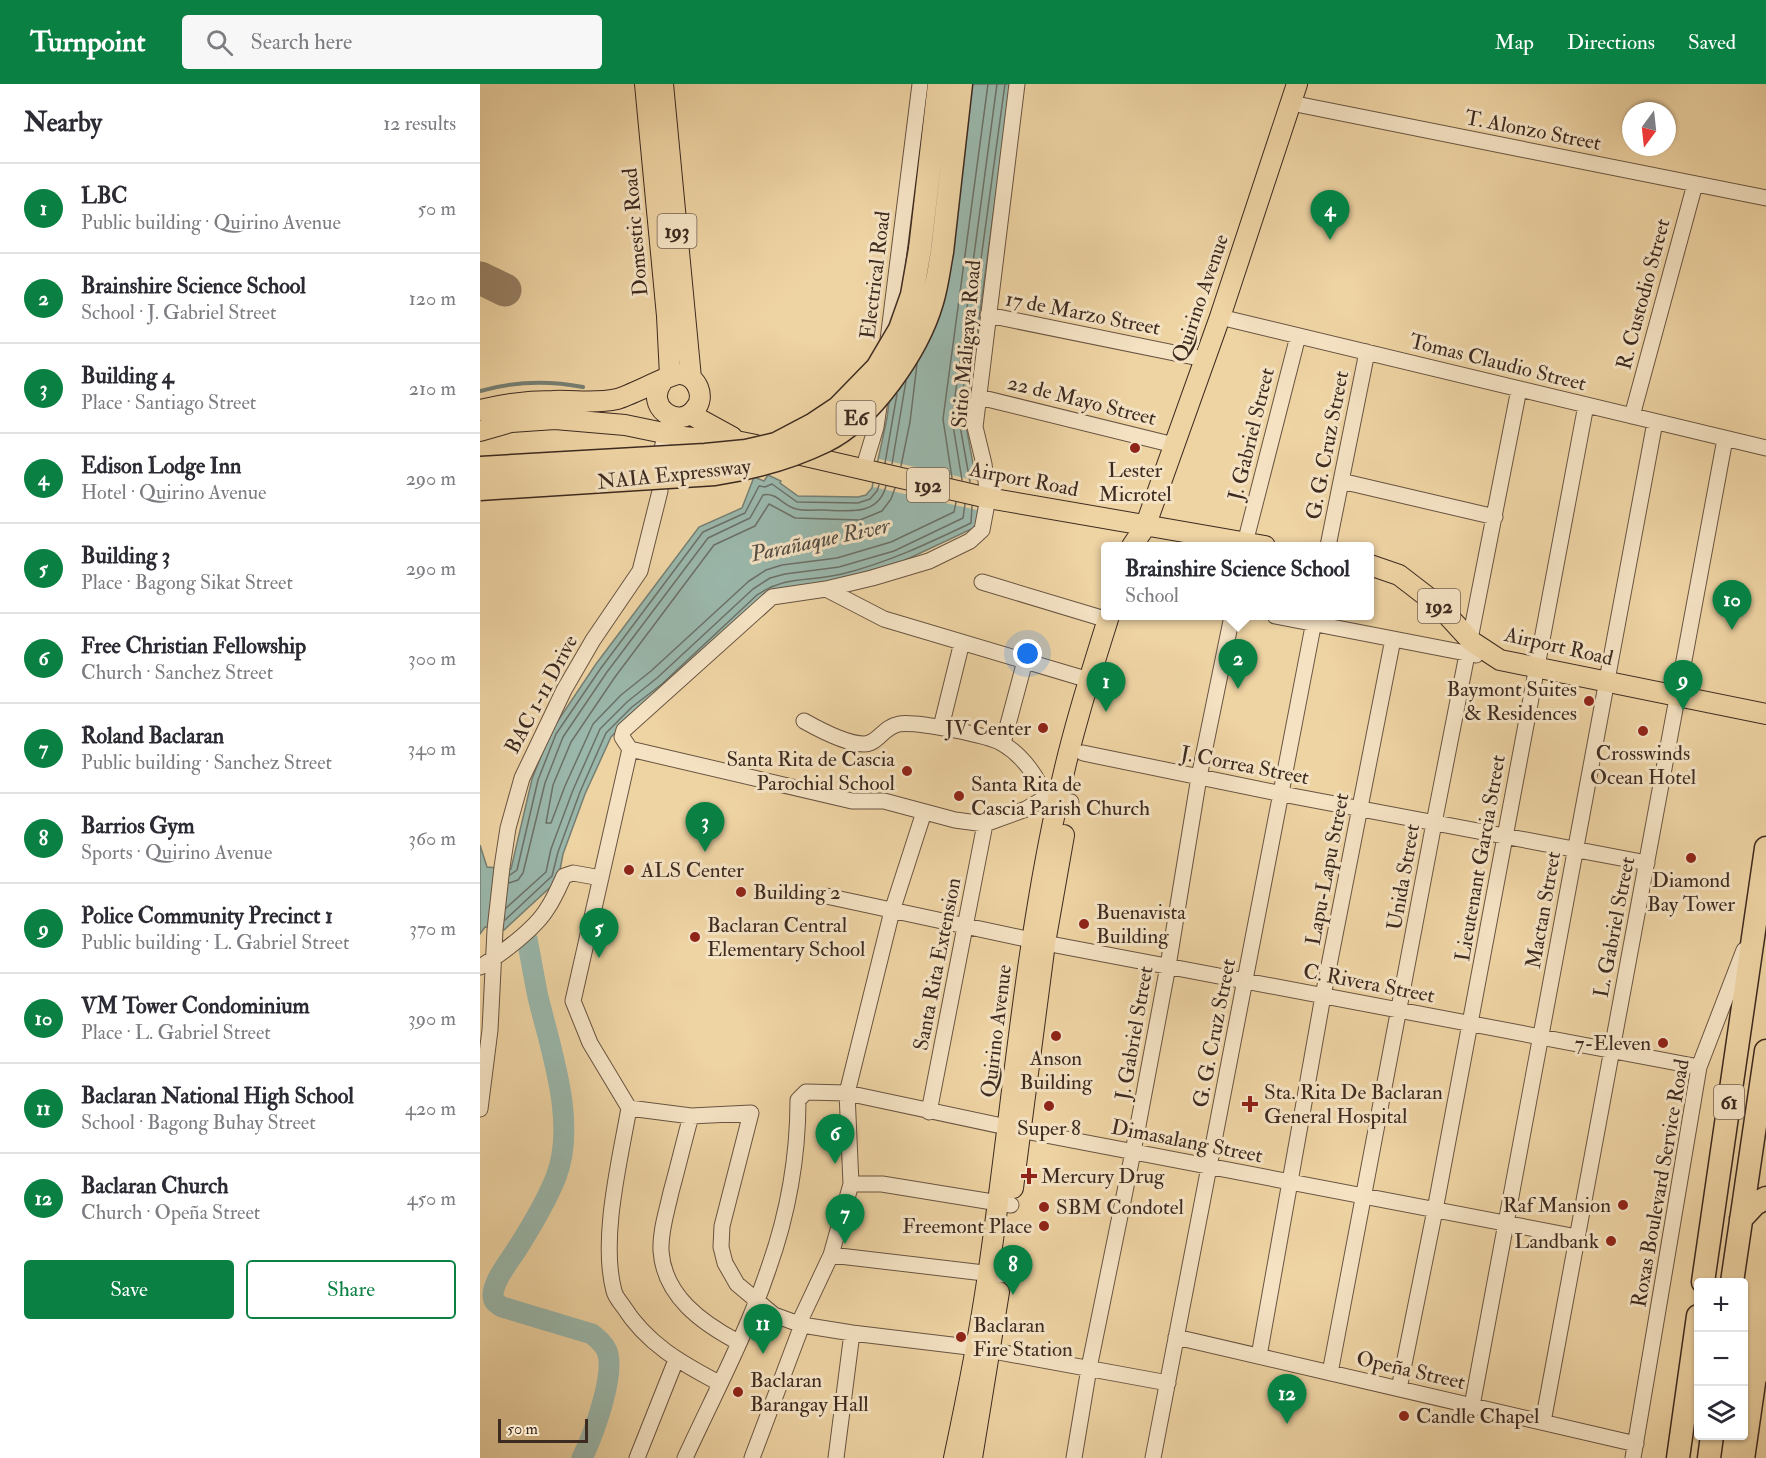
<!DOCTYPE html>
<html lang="en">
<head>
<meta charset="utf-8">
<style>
  :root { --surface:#fff; --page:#f7f7f7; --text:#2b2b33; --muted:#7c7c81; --line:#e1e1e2; --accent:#0b8043 }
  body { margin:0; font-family:"IM FELL Double Pica",serif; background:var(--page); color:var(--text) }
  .controls { position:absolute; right:18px; bottom:18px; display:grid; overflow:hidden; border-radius:6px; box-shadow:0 2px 4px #0004 }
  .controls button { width:54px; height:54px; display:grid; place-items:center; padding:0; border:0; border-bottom:2px solid var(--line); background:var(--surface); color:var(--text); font:30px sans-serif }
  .compass { position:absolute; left:1142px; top:18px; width:54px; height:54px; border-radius:50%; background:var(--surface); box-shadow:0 2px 4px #0004; rotate:195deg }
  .scale { position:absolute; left:18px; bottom:15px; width:90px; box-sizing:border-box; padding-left:6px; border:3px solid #3d2a20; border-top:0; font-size:16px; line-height:21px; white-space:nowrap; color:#3d2a20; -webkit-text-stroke:4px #f4e2c3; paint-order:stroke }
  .you { position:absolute; left:548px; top:570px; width:21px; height:21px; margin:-15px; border:4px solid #fff; border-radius:50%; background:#1a73e8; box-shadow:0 0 0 9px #1a73e833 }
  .badge { display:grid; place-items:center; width:39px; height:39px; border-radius:50%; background:var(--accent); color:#fff; font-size:20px; font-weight:700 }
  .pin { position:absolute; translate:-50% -50px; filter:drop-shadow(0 2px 3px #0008) }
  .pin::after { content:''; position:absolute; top:32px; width:21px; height:18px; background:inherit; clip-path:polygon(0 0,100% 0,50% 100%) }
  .popup { position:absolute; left:621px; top:458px; width:273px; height:78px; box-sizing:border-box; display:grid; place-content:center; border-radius:6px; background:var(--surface); filter:drop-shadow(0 2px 4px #0005); font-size:20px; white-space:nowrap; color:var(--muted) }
  .popup b { font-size:22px; color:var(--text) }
  .popup::after { content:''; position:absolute; left:50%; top:100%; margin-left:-12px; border:12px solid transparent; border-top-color:var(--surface) }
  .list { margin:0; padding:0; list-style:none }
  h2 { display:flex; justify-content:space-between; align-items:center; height:78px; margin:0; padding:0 24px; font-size:26px }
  h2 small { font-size:20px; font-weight:400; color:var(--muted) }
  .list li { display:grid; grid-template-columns:39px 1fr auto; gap:18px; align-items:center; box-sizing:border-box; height:90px; padding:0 24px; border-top:2px solid var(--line) }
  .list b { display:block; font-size:22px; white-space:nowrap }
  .list p { margin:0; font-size:20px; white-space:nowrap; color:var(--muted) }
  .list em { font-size:20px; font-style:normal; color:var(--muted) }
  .actions { display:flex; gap:12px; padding:18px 24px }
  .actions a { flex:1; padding:14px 0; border:2px solid var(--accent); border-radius:6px; text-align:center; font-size:21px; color:var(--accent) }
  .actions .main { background:var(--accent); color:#fff }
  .icon { flex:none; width:33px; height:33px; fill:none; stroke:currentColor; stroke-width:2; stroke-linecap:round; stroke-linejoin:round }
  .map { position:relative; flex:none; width:1286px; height:1374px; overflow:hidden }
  header { display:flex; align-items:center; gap:36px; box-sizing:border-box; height:84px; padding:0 30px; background:var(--accent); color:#fff }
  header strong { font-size:28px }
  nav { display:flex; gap:33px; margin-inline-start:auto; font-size:21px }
  .search { width:420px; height:54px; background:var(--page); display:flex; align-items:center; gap:15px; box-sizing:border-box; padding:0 21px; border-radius:6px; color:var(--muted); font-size:22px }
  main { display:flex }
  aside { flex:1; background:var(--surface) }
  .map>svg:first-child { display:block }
  .water { fill:#9ab7ab; stroke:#757f73; stroke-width:1.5 }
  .pier { fill:#eed3a3 }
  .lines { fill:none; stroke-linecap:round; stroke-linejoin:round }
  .shore { stroke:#6c7066; stroke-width:1.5 }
  .stream { stroke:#757f73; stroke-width:4 }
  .river { stroke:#9ab7ab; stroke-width:21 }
  .taxiway { stroke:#967e62; stroke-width:33 }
  .minor-casing { stroke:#695441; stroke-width:17 }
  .major-casing { stroke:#3d2a20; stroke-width:22 }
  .highway-casing { stroke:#3d2a20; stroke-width:25 }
  .minor { stroke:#f4e2c3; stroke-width:15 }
  .major { stroke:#eed3a3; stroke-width:20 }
  .highway { stroke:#eed3a3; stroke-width:22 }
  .tram { stroke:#3d2a20; stroke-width:1.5 }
  .highway-bridge-casing { stroke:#3d2a20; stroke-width:25; stroke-linecap:butt }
  .highway-bridge { stroke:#eed3a3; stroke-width:22 }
  .poi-dot { fill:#8f2418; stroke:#f4e2c3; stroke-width:2 }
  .labels { text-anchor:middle; stroke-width:6; stroke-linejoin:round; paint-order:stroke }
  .shield { fill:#f4e2c3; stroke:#746151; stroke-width:1.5 }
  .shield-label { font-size:20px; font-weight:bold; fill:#3d2a20 }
  .street-label { font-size:21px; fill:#3d2a20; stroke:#f4e2c3 }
  .poi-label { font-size:21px; fill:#3d2a20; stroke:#f4e2c3; text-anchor:start }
  .water-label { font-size:22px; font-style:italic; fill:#544d43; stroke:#f4e2c3 }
</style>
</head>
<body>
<header>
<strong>Turnpoint</strong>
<div class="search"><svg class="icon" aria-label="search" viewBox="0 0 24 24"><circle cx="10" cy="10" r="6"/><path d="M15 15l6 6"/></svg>Search here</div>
<nav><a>Map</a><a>Directions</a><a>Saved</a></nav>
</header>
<main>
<aside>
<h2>Nearby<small>12 results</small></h2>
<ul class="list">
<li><span class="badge">1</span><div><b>LBC</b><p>Public building · Quirino Avenue</p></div><em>50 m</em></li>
<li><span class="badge">2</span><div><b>Brainshire Science School</b><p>School · J. Gabriel Street</p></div><em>120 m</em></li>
<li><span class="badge">3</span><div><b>Building 4</b><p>Place · Santiago Street</p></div><em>210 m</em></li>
<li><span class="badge">4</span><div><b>Edison Lodge Inn</b><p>Hotel · Quirino Avenue</p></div><em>290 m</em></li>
<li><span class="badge">5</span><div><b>Building 3</b><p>Place · Bagong Sikat Street</p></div><em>290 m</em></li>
<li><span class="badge">6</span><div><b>Free Christian Fellowship</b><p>Church · Sanchez Street</p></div><em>300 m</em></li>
<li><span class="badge">7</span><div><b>Roland Baclaran</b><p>Public building · Sanchez Street</p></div><em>340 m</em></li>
<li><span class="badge">8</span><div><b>Barrios Gym</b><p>Sports · Quirino Avenue</p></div><em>360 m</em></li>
<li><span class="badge">9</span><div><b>Police Community Precinct 1</b><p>Public building · L. Gabriel Street</p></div><em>370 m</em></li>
<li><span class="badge">10</span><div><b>VM Tower Condominium</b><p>Place · L. Gabriel Street</p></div><em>390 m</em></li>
<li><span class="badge">11</span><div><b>Baclaran National High School</b><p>School · Bagong Buhay Street</p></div><em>420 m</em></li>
<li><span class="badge">12</span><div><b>Baclaran Church</b><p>Church · Opeña Street</p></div><em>450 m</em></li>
</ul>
<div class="actions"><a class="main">Save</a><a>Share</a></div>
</aside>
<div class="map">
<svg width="1286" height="1374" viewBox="0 0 1286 1374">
  <rect width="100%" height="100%" fill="#eed3a3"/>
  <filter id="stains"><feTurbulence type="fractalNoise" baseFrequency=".00333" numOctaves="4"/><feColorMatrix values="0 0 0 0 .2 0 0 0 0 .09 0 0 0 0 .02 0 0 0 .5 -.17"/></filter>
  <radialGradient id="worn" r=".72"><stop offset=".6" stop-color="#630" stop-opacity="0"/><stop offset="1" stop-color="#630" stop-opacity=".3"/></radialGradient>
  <path class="water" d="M 450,0 L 531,0 L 485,337 L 499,411 L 498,442 L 419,479 L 339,500 L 309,503 L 295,507 L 156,628 L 131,653 L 105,710 L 83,770 L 78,796 L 24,846 L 5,843 L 0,850 L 0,761 L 7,783 L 31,785 L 52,695 L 71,647 L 116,580 L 219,443 L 262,424 L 274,393 L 284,397 L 288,391 L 301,397 L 300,399 L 318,412 L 378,413 L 386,411 L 392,404 L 407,334 Z"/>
  <path class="pier" d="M 399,375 L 499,397 L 501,408 L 497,426 L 393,403 Z"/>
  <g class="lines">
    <path class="shore" d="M 405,379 L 417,310
      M 412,380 L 426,297
      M 421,382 L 430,338 L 437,280
      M 472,394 L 463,335 L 508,0
      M 482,396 L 472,335 L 517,0
      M 490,398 L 479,336 L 525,0
      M 415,404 L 411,415 L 402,427 L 380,436 L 315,434 L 289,420 L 275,442 L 234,461 L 135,593 L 91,658 L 73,701 L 66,739 L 71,739 L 85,702 L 113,640 L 141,611 L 171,587 L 269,497 L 286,486 L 302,481 L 357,474 L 411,458 L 474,428 L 476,418
      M 30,791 L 37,786 L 58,696 L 76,650 L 121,584 L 223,448 L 265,429 L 279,402 L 285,403 L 292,400 L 317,418 L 378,419 L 390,415 L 397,407 L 399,401
      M 29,799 L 38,796 L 43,789 L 65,699 L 83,653 L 127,588 L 228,454 L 270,434 L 283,411 C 297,408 303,422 316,425 C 324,427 335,426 344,426 C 369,427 398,432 406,402
      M 26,824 L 66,788 L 71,765 L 93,706 L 120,645 L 147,618 L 177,594 L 273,505 L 290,494 L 305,490 L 359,483 L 414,467 L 483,434 L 485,420
      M 25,836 L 72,792 L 78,768 L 100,708 L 126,649 L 152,623 L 182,600 L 277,511 C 307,491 329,498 362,490 C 407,479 449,459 491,439 L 492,422"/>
    <path class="stream" d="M 0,307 C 35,297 67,296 103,303"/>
    <path class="river" d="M 47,855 C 51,875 54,894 58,913 C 71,967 97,1039 76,1093 C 66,1118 51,1143 37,1165 C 29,1178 15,1194 13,1210 C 13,1218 16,1219 22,1223 L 112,1250 C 118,1255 124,1260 127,1267 C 136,1290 113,1352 102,1374"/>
    <path class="taxiway" d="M 0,194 L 25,206"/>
    <g class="minor-casing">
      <path id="minor" d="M 537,0 L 495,343 L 504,380 L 508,414 L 502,446 L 490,457 L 449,477 L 392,494 L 346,505 L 292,513 L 144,646 L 142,653 L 150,665 L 372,717 L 404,717 L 475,736 L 505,740 L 546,725 L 565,714 L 591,718
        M 811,19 L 1286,114
        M 508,231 L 724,275
        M 740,233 L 1286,364
        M 408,256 L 440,0
        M 499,313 L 694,361
        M 1152,332 L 1215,100
        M 383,386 L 396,343 L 401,309
        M 861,397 L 1015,433
        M 765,459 L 818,252
        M 848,462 L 887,268
        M 502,498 L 628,536
        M 346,505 L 404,535 L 609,596
        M 795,532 L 996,571
        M 324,637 C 340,646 366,660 384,660 C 398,660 403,643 419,640 C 435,637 509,651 523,660 C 542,671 559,694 565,714
        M 461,643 L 482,558
        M 523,659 L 545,577
        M 150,665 L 93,917 L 110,959 L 149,1024 C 140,1076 120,1155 134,1207 C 135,1212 140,1218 143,1222 C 167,1260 201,1279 239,1299
        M 603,669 L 802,710 L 1167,779
        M 346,812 L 565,859 L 1219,983
        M 0,883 C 20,871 55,845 67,825 C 74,815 79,803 84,792 L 93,789 L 121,794
        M 149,1024 L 211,1032 L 271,1029 L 242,1142 L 241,1163 L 245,1179 L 257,1200 L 294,1231 L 322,1241 L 372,1249 L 497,1264 L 688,1299
        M 0,1025 L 10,946 L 15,846 L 22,783 L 28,744 L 42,694 L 84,606 L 113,556 L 160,487 L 180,407 L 180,372 L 188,341
        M 449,1028 L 505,740
        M 211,1032 C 204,1057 198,1083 191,1108 C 187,1127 180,1147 181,1167 C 184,1212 222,1239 258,1258
        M 371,1100 L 402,1100 L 531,1121
        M 351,1171 L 521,1191
        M 319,1239 L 351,1171 L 371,1100 L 367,1009 L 412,827 L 444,728
        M 696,1253 L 1156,1360
        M 779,1272 L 843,912 L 913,555
        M 850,1289 L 954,739 L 1039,305
        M 919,1305 L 955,1126 L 1106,321
        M 992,1322 L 1175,338
        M 1063,1338 L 1245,355
        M 157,1374 L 196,1276
        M 205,1374 C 233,1313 267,1249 288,1186 C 307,1133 318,1073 318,1016 L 326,1008 L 367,1009 L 550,1048 L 1097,1153
        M 272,1374 L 322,1241
        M 356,1374 L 372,1249
        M 594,1374 L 609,1284 L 653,1068 L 688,882 L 719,693 L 752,532
        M 673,1374 L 835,532
        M 1153,1374 L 1219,983 L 1264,866"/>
    </g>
    <g class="major-casing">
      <path id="major" d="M 165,0 L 187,232 L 190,292
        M 183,0 L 211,294
        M 0,326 C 24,320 48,317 73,317 C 95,316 115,320 137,315 C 152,311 192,289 201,290 C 217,292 226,313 215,325 C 198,347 164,322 182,298
        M 210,330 L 252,353
        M 0,347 L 31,338 L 75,335 L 145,341 L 203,353 L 261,358 L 276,361
        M 308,368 L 508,414 L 785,462
        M 652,462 L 665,443 L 740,233 L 817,0
        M 890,481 L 919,491 L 958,521 L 991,557 L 1020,576 L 1286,630
        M 533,1104 L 565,859 L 584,751
        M 474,1374 C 487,1313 499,1253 508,1191 C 531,1035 543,878 576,724 C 589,659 609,595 629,532
        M 492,1374 L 519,1208"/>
    </g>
    <g class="highway-casing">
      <path id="highway" d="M 440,165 L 459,0
        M 462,168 L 481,0
        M 1261,1135 L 1275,1120 L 1286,1114
        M 1223,1198 L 1286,764
        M 1252,1198 L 1286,967
        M 1198,1374 L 1218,1232
        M 1229,1374 L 1232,1352"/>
    </g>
    <use href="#minor" class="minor"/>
    <use href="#major" class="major"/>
    <use href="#highway" class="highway"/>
    <path class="tram" d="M 1275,1374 L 1286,1298"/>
    <g class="highway-bridge-casing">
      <path id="highway-bridge" d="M 0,384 L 225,371 L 266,367 L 296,360 L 334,340 L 358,324 L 397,284 L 420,245 L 432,211 L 440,165
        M 0,405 L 235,390 C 273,384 310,374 345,357 C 391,335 438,266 452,218 C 457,202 459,184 462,168"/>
    </g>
    <use href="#highway-bridge" class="highway-bridge"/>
  </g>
  <g class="poi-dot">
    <circle cx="655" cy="364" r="6"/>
    <circle cx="1109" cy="617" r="6"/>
    <circle cx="563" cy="644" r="6"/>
    <circle cx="1163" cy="647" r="6"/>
    <circle cx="427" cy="687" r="6"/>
    <circle cx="479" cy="712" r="6"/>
    <circle cx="1211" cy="774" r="6"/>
    <circle cx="149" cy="786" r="6"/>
    <circle cx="261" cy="808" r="6"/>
    <circle cx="604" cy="840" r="6"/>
    <circle cx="215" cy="853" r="6"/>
    <circle cx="576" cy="952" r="6"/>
    <circle cx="1183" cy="959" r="6"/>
    <path d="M767 1011h6v6h6v6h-6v6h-6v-6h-6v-6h6z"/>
    <circle cx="569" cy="1022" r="6"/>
    <path d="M546 1083h6v6h6v6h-6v6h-6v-6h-6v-6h6z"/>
    <circle cx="1143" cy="1121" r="6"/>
    <circle cx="564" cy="1123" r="6"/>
    <circle cx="564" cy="1142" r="6"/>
    <circle cx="1131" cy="1157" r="6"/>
    <circle cx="481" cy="1253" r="6"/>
    <circle cx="258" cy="1308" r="6"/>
    <circle cx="924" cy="1332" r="6"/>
  </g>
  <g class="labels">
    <g class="shield">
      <rect x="177.5" y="130" width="39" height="34" rx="4.5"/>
      <rect x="356.5" y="317" width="39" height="34" rx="4.5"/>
      <rect x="427" y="384" width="42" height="34" rx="4.5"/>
      <rect x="938" y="505" width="42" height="34" rx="4.5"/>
      <rect x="1234" y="1001" width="30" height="34" rx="4.5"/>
    </g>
    <g class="shield-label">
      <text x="197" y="154">193</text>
      <text x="376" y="341">E6</text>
      <text x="448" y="408">192</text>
      <text x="959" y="529">192</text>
      <text x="1249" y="1025">61</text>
    </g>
    <g class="street-label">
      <text transform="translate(1053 46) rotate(11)" y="7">T. Alonzo Street</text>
      <text transform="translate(155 148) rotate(-95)" y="7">Domestic Road</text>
      <text transform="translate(395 191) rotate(-83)" y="7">Electrical Road</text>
      <text transform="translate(1163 210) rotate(-75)" y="7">R. Custodio Street</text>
      <text transform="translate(720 214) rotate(-71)" y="7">Quirino Avenue</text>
      <text transform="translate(603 229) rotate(11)" y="7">17 de Marzo Street</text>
      <text transform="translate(486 260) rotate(-85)" y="7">Sitio Maligaya Road</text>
      <text transform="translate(1018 278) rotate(14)" y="7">Tomas Claudio Street</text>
      <text transform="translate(602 316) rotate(14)" y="7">22 de Mayo Street</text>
      <text transform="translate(771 350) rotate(-76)" y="7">J. Gabriel Street</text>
      <text transform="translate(847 361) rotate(-79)" y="7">G. G. Cruz Street</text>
      <text transform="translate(194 390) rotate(-6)" y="7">NAIA Expressway</text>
      <text transform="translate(544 395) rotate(11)" y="7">Airport Road</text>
      <text transform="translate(1079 562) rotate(13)" y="7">Airport Road</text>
      <text transform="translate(61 610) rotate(-62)" y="7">BAC 1-11 Drive</text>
      <text transform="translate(765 681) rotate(11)" y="7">J. Correa Street</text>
      <text transform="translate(1000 774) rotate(-80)" y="7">Lieutenant Garcia Street</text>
      <text transform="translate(847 785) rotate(-79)" y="7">Lapu-Lapu Street</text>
      <text transform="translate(923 793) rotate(-80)" y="7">Unida Street</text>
      <text transform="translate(1063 826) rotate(-80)" y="7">Mactan Street</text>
      <text transform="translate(1134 843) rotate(-79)" y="7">L. Gabriel Street</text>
      <text transform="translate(457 880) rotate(-79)" y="7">Santa Rita Extension</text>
      <text transform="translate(889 899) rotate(11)" y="7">C. Rivera Street</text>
      <text transform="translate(516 947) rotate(-83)" y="7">Quirino Avenue</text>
      <text transform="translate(654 949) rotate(-80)" y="7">J. Gabriel Street</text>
      <text transform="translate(734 949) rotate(-79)" y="7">G. G. Cruz Street</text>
      <text transform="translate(707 1057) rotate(11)" y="7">Dimasalang Street</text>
      <text transform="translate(1180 1099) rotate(-80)" y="7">Roxas Boulevard Service Road</text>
      <text transform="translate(931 1286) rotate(13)" y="7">Opeña Street</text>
    </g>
    <g class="poi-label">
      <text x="655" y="393" text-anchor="middle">Lester<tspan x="655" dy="24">Microtel</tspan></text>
      <text x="1097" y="612" text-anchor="end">Baymont Suites<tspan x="1097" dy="24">&amp; Residences</tspan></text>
      <text x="551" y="651" text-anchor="end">JV Center</text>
      <text x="1163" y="676" text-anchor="middle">Crosswinds<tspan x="1163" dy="24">Ocean Hotel</tspan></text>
      <text x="415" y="682" text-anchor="end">Santa Rita de Cascia<tspan x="415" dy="24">Parochial School</tspan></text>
      <text x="491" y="707">Santa Rita de<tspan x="491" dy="24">Cascia Parish Church</tspan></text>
      <text x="161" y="793">ALS Center</text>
      <text x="1211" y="803" text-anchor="middle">Diamond<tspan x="1211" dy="24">Bay Tower</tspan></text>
      <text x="273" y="815">Building 2</text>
      <text x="616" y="835">Buenavista<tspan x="616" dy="24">Building</tspan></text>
      <text x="227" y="848">Baclaran Central<tspan x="227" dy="24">Elementary School</tspan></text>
      <text x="1171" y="966" text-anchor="end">7-Eleven</text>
      <text x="576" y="981" text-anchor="middle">Anson<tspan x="576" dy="24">Building</tspan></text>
      <text x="784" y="1015">Sta. Rita De Baclaran<tspan x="784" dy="24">General Hospital</tspan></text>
      <text x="569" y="1051" text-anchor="middle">Super 8</text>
      <text x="561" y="1099">Mercury Drug</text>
      <text x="1131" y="1128" text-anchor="end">Raf Mansion</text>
      <text x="576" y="1130">SBM Condotel</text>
      <text x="552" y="1149" text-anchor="end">Freemont Place</text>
      <text x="1119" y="1164" text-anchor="end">Landbank</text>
      <text x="493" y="1248">Baclaran<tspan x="493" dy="24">Fire Station</tspan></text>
      <text x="270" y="1303">Baclaran<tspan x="270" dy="24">Barangay Hall</tspan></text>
      <text x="936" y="1339">Candle Chapel</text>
    </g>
    <g class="water-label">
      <text transform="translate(340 455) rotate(-12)" y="8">Parañaque River</text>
    </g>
  </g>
  <rect width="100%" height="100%" filter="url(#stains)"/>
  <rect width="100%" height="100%" fill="url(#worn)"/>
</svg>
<div class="controls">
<button>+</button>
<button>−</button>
<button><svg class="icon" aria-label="layers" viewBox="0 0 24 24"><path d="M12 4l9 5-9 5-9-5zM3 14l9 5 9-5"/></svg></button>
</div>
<svg class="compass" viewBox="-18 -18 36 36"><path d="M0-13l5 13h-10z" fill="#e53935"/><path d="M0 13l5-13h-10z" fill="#7c7c81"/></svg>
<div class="scale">50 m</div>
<div class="you"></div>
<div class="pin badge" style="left:626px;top:628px">1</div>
<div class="pin badge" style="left:758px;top:605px">2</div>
<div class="popup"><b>Brainshire Science School</b>School</div>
<div class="pin badge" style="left:225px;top:768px">3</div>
<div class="pin badge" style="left:850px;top:156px">4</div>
<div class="pin badge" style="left:119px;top:874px">5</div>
<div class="pin badge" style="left:355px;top:1080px">6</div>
<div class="pin badge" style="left:365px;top:1160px">7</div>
<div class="pin badge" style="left:533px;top:1211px">8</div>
<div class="pin badge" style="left:1203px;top:626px">9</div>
<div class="pin badge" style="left:1252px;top:546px">10</div>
<div class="pin badge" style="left:283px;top:1270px">11</div>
<div class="pin badge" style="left:807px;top:1340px">12</div>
</div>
</main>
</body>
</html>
